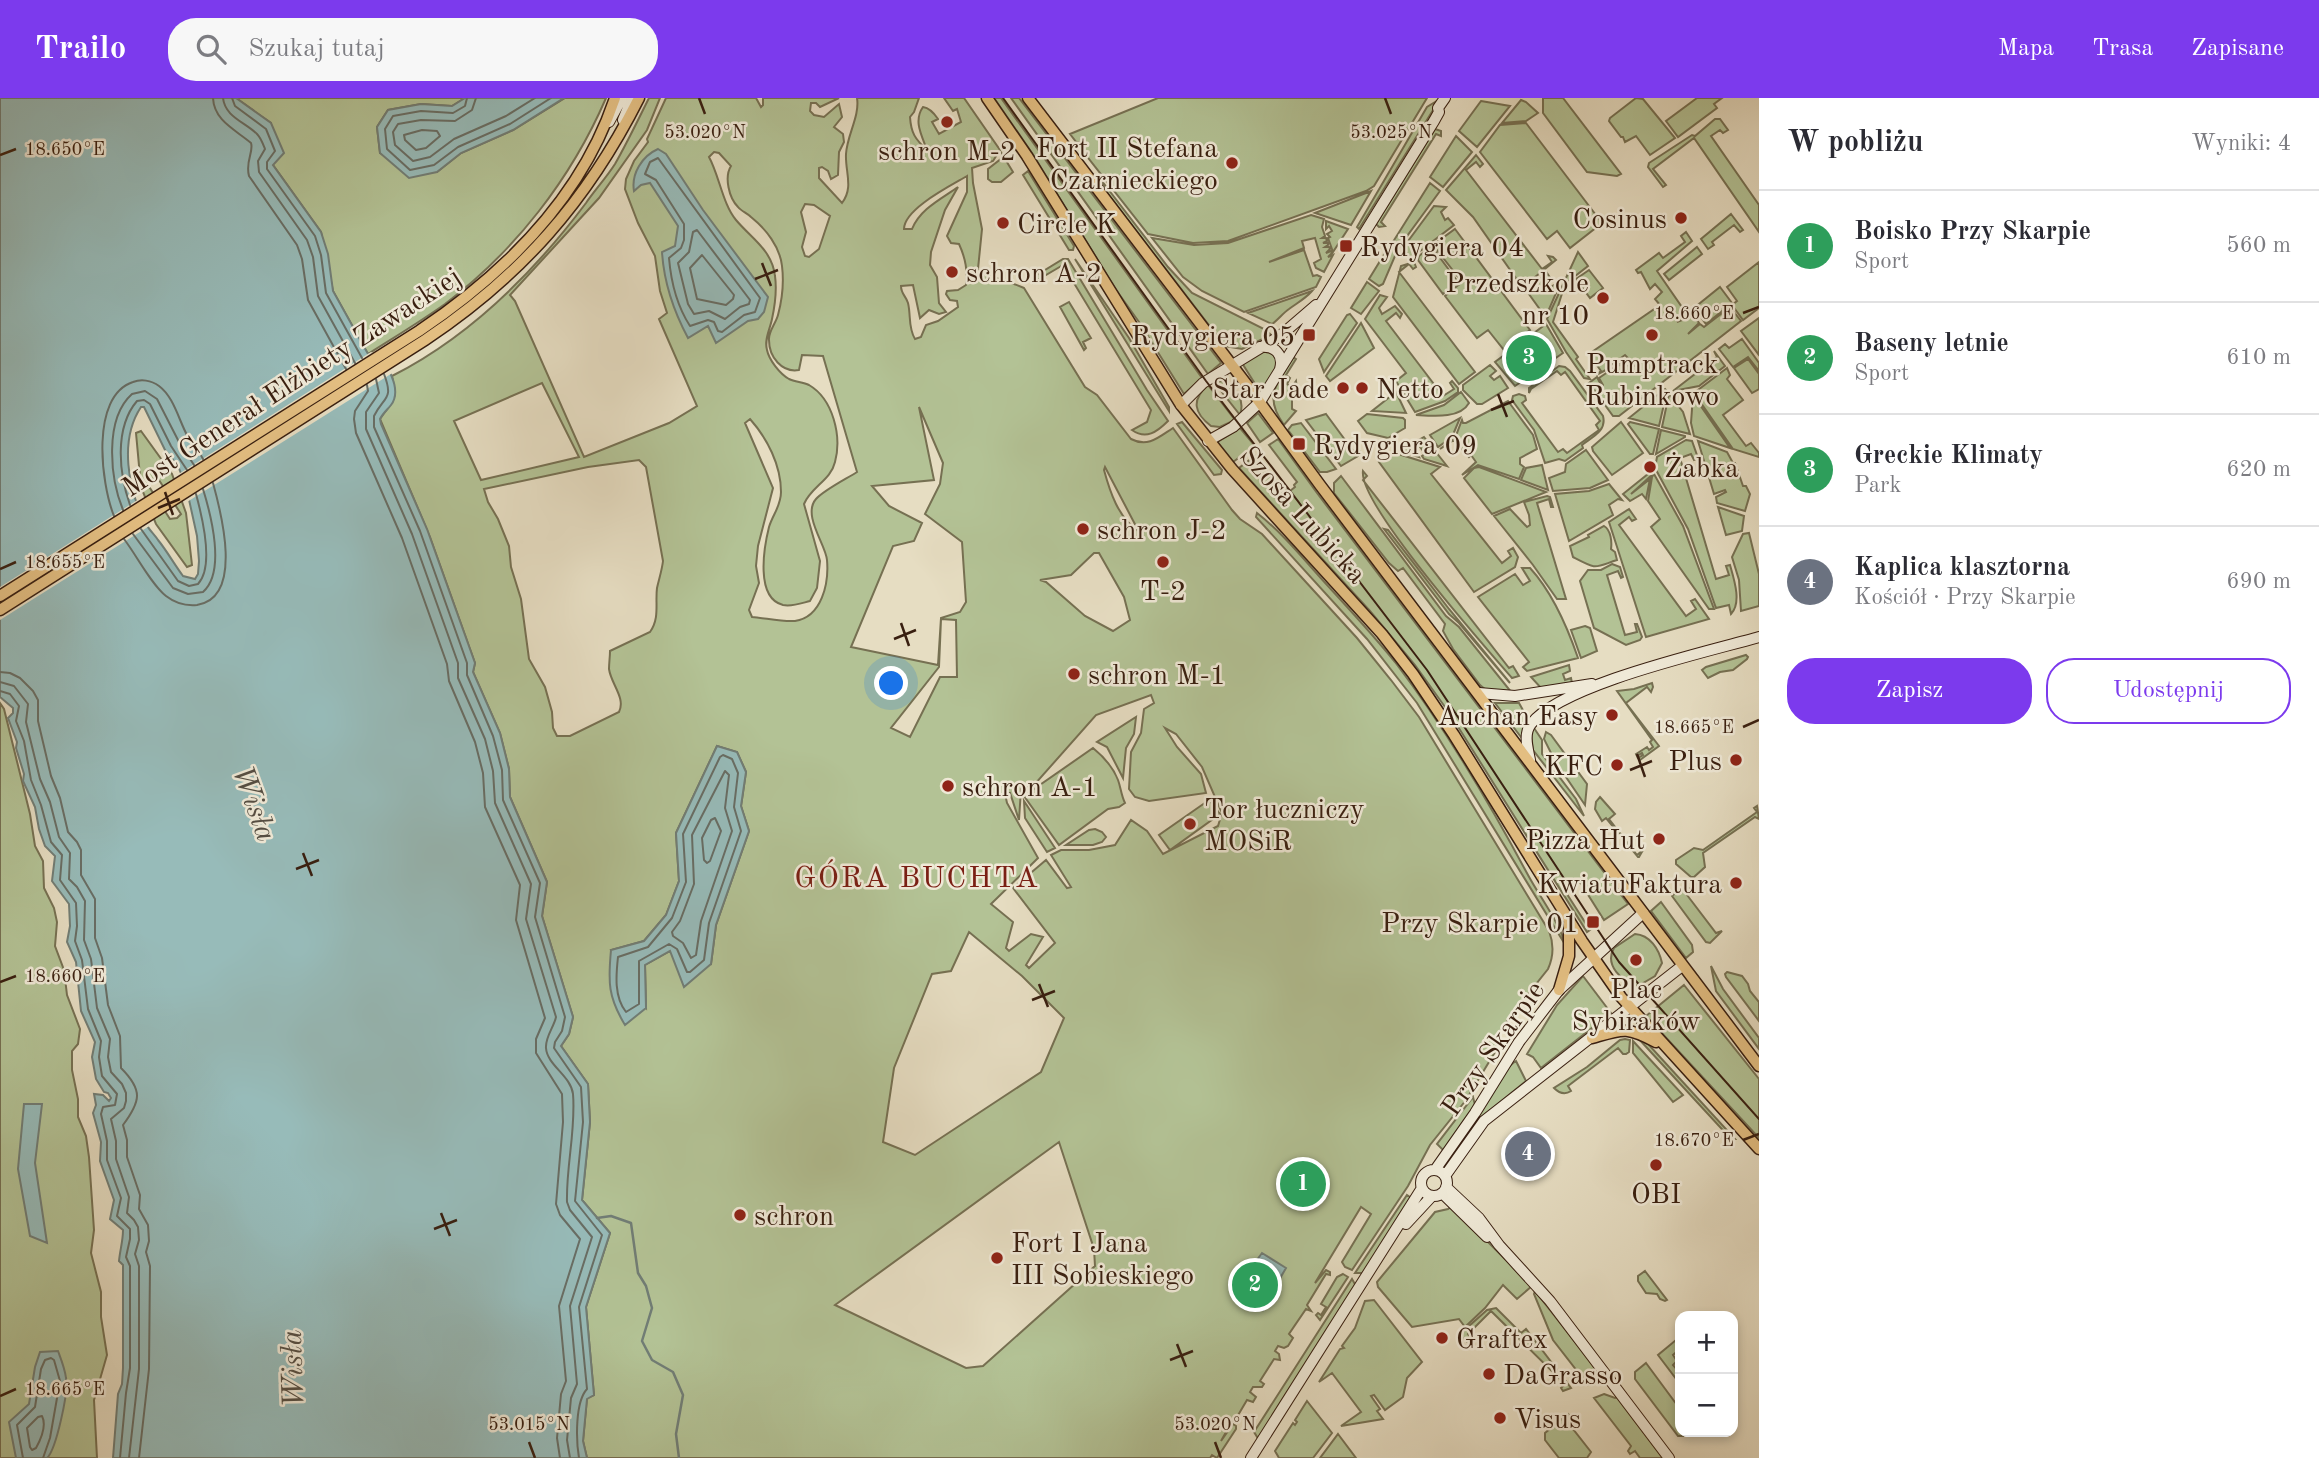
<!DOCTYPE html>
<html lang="pl">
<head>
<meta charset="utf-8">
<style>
  :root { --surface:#fff; --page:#f7f7f7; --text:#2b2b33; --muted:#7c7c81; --line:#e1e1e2; --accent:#7c3aed }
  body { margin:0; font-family:"Old Standard TT",serif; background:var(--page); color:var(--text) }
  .controls { position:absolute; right:21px; bottom:21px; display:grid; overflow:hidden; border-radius:14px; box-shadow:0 4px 10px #0003 }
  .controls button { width:63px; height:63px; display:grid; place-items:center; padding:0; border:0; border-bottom:2px solid var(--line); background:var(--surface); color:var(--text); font:35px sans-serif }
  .you { position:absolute; left:892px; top:586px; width:24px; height:24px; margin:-18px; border:5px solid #fff; border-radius:50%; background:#1a73e8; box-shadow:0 0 0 10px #1a73e833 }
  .badge { display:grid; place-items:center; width:46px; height:46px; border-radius:50%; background:var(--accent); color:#fff; font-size:23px; font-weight:700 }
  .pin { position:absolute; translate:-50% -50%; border:4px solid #fff; box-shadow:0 2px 7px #0006 }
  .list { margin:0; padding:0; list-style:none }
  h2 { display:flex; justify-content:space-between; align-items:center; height:91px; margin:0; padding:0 28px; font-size:30px }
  h2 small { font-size:23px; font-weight:400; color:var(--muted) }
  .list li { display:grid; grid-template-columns:46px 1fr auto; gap:21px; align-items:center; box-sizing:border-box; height:112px; padding:0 28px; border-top:2px solid var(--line) }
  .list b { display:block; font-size:26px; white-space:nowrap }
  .list p { margin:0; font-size:23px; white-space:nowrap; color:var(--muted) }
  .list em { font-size:23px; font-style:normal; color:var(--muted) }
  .actions { display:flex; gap:14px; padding:21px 28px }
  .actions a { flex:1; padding:16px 0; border:2px solid var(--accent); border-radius:28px; text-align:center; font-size:24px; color:var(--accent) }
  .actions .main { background:var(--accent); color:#fff }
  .icon { flex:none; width:38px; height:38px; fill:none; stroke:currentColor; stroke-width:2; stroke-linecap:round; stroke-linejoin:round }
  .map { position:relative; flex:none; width:1759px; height:1360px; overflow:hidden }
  header { display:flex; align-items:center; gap:42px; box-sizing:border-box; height:98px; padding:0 35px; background:var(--accent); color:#fff }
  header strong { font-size:33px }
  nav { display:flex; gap:38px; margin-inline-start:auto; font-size:24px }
  .search { width:490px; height:63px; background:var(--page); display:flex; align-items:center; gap:18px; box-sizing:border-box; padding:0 24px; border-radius:28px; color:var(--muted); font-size:26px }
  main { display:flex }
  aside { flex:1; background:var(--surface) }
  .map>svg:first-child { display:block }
  .green { fill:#b3c295; stroke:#767052; stroke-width:2; fill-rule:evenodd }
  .water { fill:#97bbb9; stroke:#717d75; stroke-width:2; fill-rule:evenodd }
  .pier { fill:#e6ddc2 }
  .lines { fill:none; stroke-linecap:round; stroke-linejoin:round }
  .shore { stroke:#686d64; stroke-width:2 }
  .stream { stroke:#717d75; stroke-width:2.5 }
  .secondary-casing { stroke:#391f10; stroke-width:12 }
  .primary-casing { stroke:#391f10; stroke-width:13 }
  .secondary { stroke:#efe9d7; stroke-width:10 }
  .primary { stroke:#e3be81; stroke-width:10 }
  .tram { stroke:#391f10; stroke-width:2 }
  .ticks { fill:none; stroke:#391f10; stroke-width:2.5 }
  .poi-dot { fill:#8f2418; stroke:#efe9d7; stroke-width:2.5 }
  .labels { text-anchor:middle; stroke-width:5; stroke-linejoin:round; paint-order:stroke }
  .poi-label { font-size:28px; fill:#391f10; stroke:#efe9d7; text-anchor:start }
  .street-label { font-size:28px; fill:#391f10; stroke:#efe9d7 }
  .water-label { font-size:30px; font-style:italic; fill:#554e43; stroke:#efe9d7 }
  .neighbourhood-label { font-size:30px; letter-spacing:2px; fill:#7a1f14; stroke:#efe9d7 }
  .ticks-label { font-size:18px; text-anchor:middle; fill:#391f10; stroke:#efe9d7; stroke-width:5; stroke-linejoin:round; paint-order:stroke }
</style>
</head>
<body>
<header>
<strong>Trailo</strong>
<div class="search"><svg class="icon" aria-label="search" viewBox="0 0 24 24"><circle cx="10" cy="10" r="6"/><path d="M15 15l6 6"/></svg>Szukaj tutaj</div>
<nav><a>Mapa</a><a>Trasa</a><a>Zapisane</a></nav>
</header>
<main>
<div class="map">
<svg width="1759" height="1360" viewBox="0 0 1759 1360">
  <rect width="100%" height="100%" fill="#e6ddc2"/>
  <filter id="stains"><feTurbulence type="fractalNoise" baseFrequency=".00286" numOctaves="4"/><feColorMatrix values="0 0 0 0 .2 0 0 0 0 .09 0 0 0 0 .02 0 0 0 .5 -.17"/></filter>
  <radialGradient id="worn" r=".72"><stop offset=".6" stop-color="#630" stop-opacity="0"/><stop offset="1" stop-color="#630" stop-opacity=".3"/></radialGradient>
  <path class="green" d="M 236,0 L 465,0 L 452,8 L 421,6 L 388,12 L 377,29 L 380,55 L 437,74 L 461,55 L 513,32 L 565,0 L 606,0 C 571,81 515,153 445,206 C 420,224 393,240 368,256 L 333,193 L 321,134 L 273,67 L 271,25 Z
    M 649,0 L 660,0 L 647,32 L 599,100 L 510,197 L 515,203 L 584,359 L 669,325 L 697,308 L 659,221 L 667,215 L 660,193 L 655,158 L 638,125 L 625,91 L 626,81 L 634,63 L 648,44 L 647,41 L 666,0 L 756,0 L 761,9 L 763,7 L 763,0 L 839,0 L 820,9 L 816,5 L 811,5 L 810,13 L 814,17 L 824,19 L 839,6 L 842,19 L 834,29 L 843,36 L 844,44 L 839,54 L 838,77 L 831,81 L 828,73 L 822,69 L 819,70 L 819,80 L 842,105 C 854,89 845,74 846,56 C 847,37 860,18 857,0 L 919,0 L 914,14 L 910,19 C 911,35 915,41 927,52 C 922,38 913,23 923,9 C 930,10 934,15 938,21 L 932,24 L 939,36 L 961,24 L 957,11 L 953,13 L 944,0 L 964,0 L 1000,52 L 993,63 L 972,70 L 973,85 L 982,131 L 978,171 C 993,180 1008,183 1024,190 L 1085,289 L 1097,297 L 1131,341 C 1148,350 1159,339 1173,330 L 1232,412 L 1240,421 L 1262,436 L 1357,540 L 1391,582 L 1419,619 L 1549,833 C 1554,846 1553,860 1548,871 L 1509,920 L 1501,933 L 1495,954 L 1466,1002 L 1430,1047 L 1408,1088 L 1352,1172 L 1345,1169 L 1342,1164 L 1371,1116 L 1361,1109 L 1315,1185 L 1326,1172 L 1330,1174 L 1330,1177 L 1326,1176 L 1307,1207 L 1311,1213 L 1306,1211 L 1289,1236 L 1293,1240 L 1288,1248 L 1284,1250 L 1278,1248 L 1275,1253 L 1279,1256 L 1280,1262 L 1274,1261 L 1260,1283 L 1264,1286 L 1262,1289 L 1253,1289 L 1250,1294 L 1256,1299 L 1253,1304 L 1247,1302 L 1237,1319 L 1235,1318 L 1221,1343 L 1233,1326 L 1236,1328 L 1236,1331 L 1217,1360 L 1212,1357 L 1210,1360 L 587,1360 L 583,1343 L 587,1300 L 594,1297 L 586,1209 L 610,1135 L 582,1102 L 590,1024 L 588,986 L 561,948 L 569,936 L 573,919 L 542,818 L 547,784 L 510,699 L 509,671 L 500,635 L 473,574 L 475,565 L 430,439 L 380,321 C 393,301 398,305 392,278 C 469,239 535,173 586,105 C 595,92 606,80 615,66 C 627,45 638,22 649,0 ZM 714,54 L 719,55 L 731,68 C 724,79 729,100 738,109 C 741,113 747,115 751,119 C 766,131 780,149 782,168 C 784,184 782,202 778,217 C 776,225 768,234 769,242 C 769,259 782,275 799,272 L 802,257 L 823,258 L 857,374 C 846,381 824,392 816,401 C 802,417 826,447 827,462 C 829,485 822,519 795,523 C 782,524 765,520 752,519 L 749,512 L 759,485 L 756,468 L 758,448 L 773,390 L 745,325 L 750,321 C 767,340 781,367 781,394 C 781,408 773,416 769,429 C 764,449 755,500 783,507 C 792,509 802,505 810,503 L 817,490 L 820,463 L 804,406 C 811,389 831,382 835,364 C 842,338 833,301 809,287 C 803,284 795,284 789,281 C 780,276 769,262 767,252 C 764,242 770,231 772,221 C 775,207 777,192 775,178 C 772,152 752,141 736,122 C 723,107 719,77 709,59 ZM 967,78 L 967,94 L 947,138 L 951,145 L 959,146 C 965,159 968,173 966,187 L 958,192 L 947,193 L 946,196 L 950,202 L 957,203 L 958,209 L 938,223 L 926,227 L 921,239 L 915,241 C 908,230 911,217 908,205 C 906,198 901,196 901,188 L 913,187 L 920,220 L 929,212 L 939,216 L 946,214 L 939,205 L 937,179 L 930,167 L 931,154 L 945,112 L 958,89 C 941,101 920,111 912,131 L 904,131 C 904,111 950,88 967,78 ZM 805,106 L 814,107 L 830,118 L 819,151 L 809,159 L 805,158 L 802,149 L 806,134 L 801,114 ZM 542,285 L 579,359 L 481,382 L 454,323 ZM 919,309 L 943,365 L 940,386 L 925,416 L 962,444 L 966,504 L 960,514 L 941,520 L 938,567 L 851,549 L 893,448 L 914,443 L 922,425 L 889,408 L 872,388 L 934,382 ZM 639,362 L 646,369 L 663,463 C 662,472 659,481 657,490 C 655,505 660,520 650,534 L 610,553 C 610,559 609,565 609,571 C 611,586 626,600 619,614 L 570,638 L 557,638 L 553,630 L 552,614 L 545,589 L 529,561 L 521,501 L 511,469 L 509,448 L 498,421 L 488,404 L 484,391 L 588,369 ZM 1105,369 L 1138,432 L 1138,433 C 1118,419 1110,394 1104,372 ZM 1094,455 L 1099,455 L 1124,499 L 1130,522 L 1113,533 L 1085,518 L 1046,484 L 1040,482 L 1071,477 ZM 941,521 L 956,522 L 957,579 L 940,579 L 910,639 L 891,630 L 939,569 ZM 1151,597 L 1154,605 L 1144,611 L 1141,635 L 1131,654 L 1129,691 L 1135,699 L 1149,703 L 1206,695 L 1201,676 L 1177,649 L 1165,630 L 1176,636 L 1202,669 L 1222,715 L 1218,728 L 1163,756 L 1147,733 L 1131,722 L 1115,747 L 1089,752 L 1061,752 L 1051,757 L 1071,789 L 1067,790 L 1046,762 L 1013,790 L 1055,845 L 1029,870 L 1026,867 L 1043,839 L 1031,836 L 1009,853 L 1006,850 L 1013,824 L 991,806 L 1038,760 L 1007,705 L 1005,696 L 1010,695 L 1019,722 L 1021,691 L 1035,686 L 1096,617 ZM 717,648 L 737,654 L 746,674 L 741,708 L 749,733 L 716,827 L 711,866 L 670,853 L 645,867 L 646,909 L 611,852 L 644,843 L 666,817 L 679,783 L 676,735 ZM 969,834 L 1022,878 L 1064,920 L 1041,974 L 915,1057 L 883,1044 L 894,970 L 932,876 L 951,873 ZM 1059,1044 L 1094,1151 L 1095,1168 L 983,1268 L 966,1270 L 835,1207 Z
    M 994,0 L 1001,0 L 1202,280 L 1184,296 L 1139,224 L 1114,189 L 1032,55 Z
    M 1011,0 L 1019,0 L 1221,265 L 1208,276 Z
    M 1158,0 L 1427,0 L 1374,88 L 1366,93 L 1228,143 L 1193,145 L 1148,136 L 1082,52 L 1084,50 L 1080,44 L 1077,45 L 1070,36 Z
    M 1543,0 L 1563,0 L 1621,76 L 1617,78 L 1587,74 L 1543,15 Z
    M 1636,0 L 1643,1 L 1675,40 L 1650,57 L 1636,38 L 1625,44 L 1623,39 L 1621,39 L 1609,23 L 1610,20 Z
    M 1697,0 L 1722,0 L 1714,6 L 1717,10 L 1678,39 L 1666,23 Z
    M 1440,1 L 1359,131 L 1357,129 L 1427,9 Z
    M 1521,2 L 1526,4 L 1538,15 L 1526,23 L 1502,25 Z
    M 1481,3 L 1510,8 L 1477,49 L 1459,33 Z
    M 1715,21 L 1720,21 L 1728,32 L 1723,35 L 1720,32 L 1711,38 L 1759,107 L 1759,134 L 1694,40 L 1653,71 L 1666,87 L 1663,89 L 1648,69 L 1649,65 L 1692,37 L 1695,38 Z
    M 1526,25 L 1602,125 L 1570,150 L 1557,133 L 1547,141 L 1480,54 L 1500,27 Z
    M 1435,31 L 1441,33 L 1441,38 L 1436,36 L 1381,124 L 1385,128 L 1379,129 L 1376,126 Z
    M 1456,38 L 1472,54 L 1443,89 L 1430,79 Z
    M 1002,56 L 1013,74 L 1001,84 L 992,84 L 988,81 L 988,71 L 1002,60 Z
    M 1476,57 L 1483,66 L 1480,69 L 1476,64 L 1466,72 L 1542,171 L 1552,164 L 1548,158 L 1553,159 L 1556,162 L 1524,188 L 1520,186 L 1473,119 L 1446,92 Z
    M 1028,73 L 1074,148 L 1073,152 L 1069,152 L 1023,77 Z
    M 1098,78 L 1168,169 L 1192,195 L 1266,232 L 1271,237 L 1242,251 L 1225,248 L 1108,96 Z
    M 1430,85 L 1440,93 L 1399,149 L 1391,147 Z
    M 1371,93 L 1351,127 L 1315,115 Z
    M 1434,108 L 1446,109 L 1441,114 L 1445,122 L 1448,120 L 1454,127 L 1411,160 L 1403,150 Z
    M 1731,116 L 1743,132 L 1740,134 L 1734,127 L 1712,144 L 1714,147 L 1708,151 L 1701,141 Z
    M 1311,117 L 1324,121 L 1322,129 L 1325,138 L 1322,140 L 1326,140 L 1327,143 L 1323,145 L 1328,145 L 1328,147 L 1325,149 L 1329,149 L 1330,151 L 1326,155 L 1331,153 L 1332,155 L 1328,159 L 1333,157 L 1324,174 L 1316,170 L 1314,165 L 1321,161 L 1315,140 L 1302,143 L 1304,150 L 1269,164 L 1304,152 L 1313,178 L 1317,177 L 1321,179 L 1316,189 L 1244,214 L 1202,193 L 1183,179 L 1152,140 L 1194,147 L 1228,145 Z
    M 1326,123 L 1348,131 L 1333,154 L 1328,140 L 1330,139 L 1327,136 L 1332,133 L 1329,128 L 1326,131 Z
    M 1455,131 L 1530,232 L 1504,252 L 1488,232 L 1477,240 L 1445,198 L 1462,184 L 1433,147 Z
    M 1686,134 L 1692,143 L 1657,173 L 1686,215 L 1677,224 L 1685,221 L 1690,213 L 1699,225 L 1688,236 L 1700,226 L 1704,229 L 1730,209 L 1741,223 L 1619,318 L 1613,318 L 1589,285 L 1597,279 L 1602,289 L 1603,287 L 1599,280 L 1618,267 L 1635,268 L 1633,265 L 1621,265 L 1628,260 L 1625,257 L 1611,267 L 1610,270 L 1596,277 L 1601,273 L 1589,256 L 1660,207 L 1655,201 L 1662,194 L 1655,186 L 1650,191 L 1641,174 L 1638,175 L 1636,172 L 1659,155 L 1663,160 L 1685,144 L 1681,138 Z
    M 1430,149 L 1432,149 L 1458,184 L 1443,196 L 1418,162 L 1419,158 Z
    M 1697,149 L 1702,156 L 1669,182 L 1664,176 Z
    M 1388,150 L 1398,151 L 1383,186 L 1379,188 L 1369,181 Z
    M 1578,154 L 1588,168 L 1565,186 L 1553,224 L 1578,259 L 1576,261 L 1590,281 L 1584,280 L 1566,254 L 1547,221 Z
    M 1063,161 L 1068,161 L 1147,292 L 1168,323 C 1157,334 1146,342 1132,332 L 1147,324 L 1151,312 L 1063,167 L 1034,184 L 1037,177 Z
    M 1075,161 L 1129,240 L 1169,309 L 1169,313 Z
    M 1414,164 L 1416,169 L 1413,171 L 1409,166 L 1399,174 L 1475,274 L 1459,286 L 1393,199 L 1401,168 Z
    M 1759,164 L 1759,210 L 1743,222 L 1732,207 L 1737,203 L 1727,189 Z
    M 1589,172 L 1603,190 L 1590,200 L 1576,181 Z
    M 1547,175 L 1551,181 L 1545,184 L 1549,190 L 1559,184 L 1560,186 L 1547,216 L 1544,217 L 1526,192 Z
    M 1367,184 L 1379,193 L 1361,216 L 1351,210 Z
    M 1720,189 L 1732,205 L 1706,226 L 1694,210 Z
    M 1312,193 C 1305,201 1297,205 1289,211 C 1283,215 1278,222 1272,226 L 1248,215 Z
    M 1380,197 L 1387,199 L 1379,210 L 1382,216 L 1395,208 L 1402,216 L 1400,220 L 1396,215 L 1386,223 L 1443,298 L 1454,291 L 1450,285 L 1452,283 L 1458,290 L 1458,294 L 1445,303 L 1415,314 L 1396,283 L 1406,275 L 1365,221 Z
    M 1069,204 L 1091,240 L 1083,244 L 1086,250 L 1084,252 L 1060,209 Z
    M 1350,216 L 1357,225 L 1324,274 L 1319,261 L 1347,217 Z
    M 1759,220 L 1759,257 L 1741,233 Z
    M 1361,225 L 1374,250 L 1330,283 L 1326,278 Z
    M 1546,226 L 1563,255 L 1515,288 L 1495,264 Z
    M 1742,241 L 1759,265 L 1759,273 L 1748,259 L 1733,269 L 1719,251 L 1725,246 L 1729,250 Z
    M 1263,252 L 1275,256 L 1278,267 L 1265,288 L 1261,290 L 1257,289 L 1242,265 Z
    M 1714,253 L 1725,268 L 1699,288 L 1673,293 L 1717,259 Z
    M 1293,259 L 1296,261 L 1286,277 L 1290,280 L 1287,286 L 1292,289 L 1296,283 L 1297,292 L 1292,297 L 1292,311 L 1296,313 L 1284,327 C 1263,298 1277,286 1293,259 Z
    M 1748,261 L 1759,276 L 1759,291 L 1752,295 L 1734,270 Z
    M 1490,267 L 1496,273 L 1490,278 L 1494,282 L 1500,278 L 1508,290 L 1482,306 L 1477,306 L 1463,292 L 1463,287 Z
    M 1559,268 L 1565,269 L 1570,273 L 1603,318 C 1607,333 1592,339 1582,347 L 1583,350 L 1565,363 L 1559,361 L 1545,365 L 1534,332 L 1512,302 L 1513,298 L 1519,296 L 1525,298 L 1526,302 L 1522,305 L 1558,354 L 1563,351 L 1567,355 L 1599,332 L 1596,327 L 1600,323 L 1565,274 L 1561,277 L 1557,273 L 1531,291 L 1529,295 L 1529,290 Z
    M 1727,270 L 1730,277 L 1727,281 L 1743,302 L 1723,317 L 1746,348 L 1751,345 L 1759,355 L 1759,359 L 1733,351 L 1694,295 Z
    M 1222,283 C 1237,289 1245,302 1240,317 L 1214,284 Z
    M 1208,287 L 1235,322 L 1220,329 L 1211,328 C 1194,315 1191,302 1208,287 Z
    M 1665,291 L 1667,293 L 1659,328 L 1629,320 Z
    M 1396,294 L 1406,315 L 1372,313 Z
    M 1461,294 L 1469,305 C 1460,321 1433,318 1416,317 L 1444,307 Z
    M 1669,296 L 1683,314 L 1690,336 L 1662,329 Z
    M 1693,297 L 1730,350 L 1694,338 L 1691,325 Z
    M 1508,303 L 1533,337 L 1537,351 L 1520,360 L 1520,366 L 1524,369 L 1519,381 L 1478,367 L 1462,377 L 1476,364 L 1471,357 L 1469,359 L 1454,342 L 1440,351 L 1455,340 L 1462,322 L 1463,325 L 1466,325 Z
    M 1258,315 L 1273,335 L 1260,344 L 1247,325 Z
    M 1326,316 L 1354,354 L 1359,352 L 1360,354 L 1358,358 L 1341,368 L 1306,322 Z
    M 1367,316 L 1403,320 L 1405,322 L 1405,330 L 1388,340 L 1367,335 L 1358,323 Z
    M 1460,320 L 1452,339 L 1438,349 L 1430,337 Z
    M 1182,324 L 1222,372 L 1221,376 L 1214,377 L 1177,326 Z
    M 1621,324 L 1643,355 L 1612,377 L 1593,353 L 1592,349 Z
    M 1630,324 L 1659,331 L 1653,356 L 1650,356 L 1628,326 Z
    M 1301,325 L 1336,371 L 1327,374 L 1320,374 L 1288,332 L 1292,327 Z
    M 1240,330 L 1255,348 L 1233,364 L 1216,345 Z
    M 1661,332 L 1685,338 L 1685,339 L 1656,356 Z
    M 141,333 L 172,376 L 186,415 L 192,467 L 187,469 L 156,426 L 141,389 L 136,335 ZM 157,379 L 181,416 L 177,420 L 170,421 L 148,387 L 152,381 Z
    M 1424,339 L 1447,368 L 1424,361 L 1422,358 L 1425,356 L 1418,346 L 1413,349 L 1419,359 L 1399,353 Z
    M 1278,341 L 1317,395 L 1628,806 L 1604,822 L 1580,784 L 1575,786 L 1573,784 L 1568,788 L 1569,790 L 1565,793 L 1590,832 L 1587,834 L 1450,616 L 1415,567 L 1370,513 L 1239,370 L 1255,358 L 1283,394 L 1288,391 L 1290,393 L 1295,389 L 1294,387 L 1297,384 L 1269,347 Z
    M 1686,342 L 1692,343 L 1698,360 L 1694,362 L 1691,356 L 1680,360 L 1716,481 L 1729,477 L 1726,468 L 1730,467 C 1734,481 1742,505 1731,516 L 1729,507 L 1716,510 L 1688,431 L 1655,370 L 1657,359 Z
    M 1698,343 L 1727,354 L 1733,365 L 1735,365 L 1743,388 L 1746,388 L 1750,396 L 1745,413 L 1717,405 L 1716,399 L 1726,394 L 1725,392 L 1714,396 Z
    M 1586,352 L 1608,382 L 1590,390 L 1553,393 L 1549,380 L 1565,374 L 1566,366 Z
    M 1395,355 L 1440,369 L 1431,376 L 1502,465 L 1511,458 L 1508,453 L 1513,450 L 1518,459 L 1515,469 L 1474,494 L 1379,364 Z
    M 1542,367 L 1548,392 L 1521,382 L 1526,370 Z
    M 1479,369 L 1546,394 L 1492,416 L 1464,380 L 1474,370 Z
    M 1653,372 L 1654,375 L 1631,396 L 1650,381 L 1646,401 L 1642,396 L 1630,403 L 1623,396 Z
    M 1363,373 L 1367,378 L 1363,382 L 1509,570 L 1513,568 L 1519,578 L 1512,580 C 1485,549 1358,405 1363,373 Z
    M 1654,376 L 1683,428 L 1714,511 L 1709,511 L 1651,429 L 1660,421 L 1648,403 L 1652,379 Z
    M 1341,378 L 1446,518 L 1459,529 L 1512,595 L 1486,592 L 1480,587 L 1453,551 L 1443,533 L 1445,526 L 1403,470 L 1398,473 L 1389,465 L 1334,395 L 1334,385 Z
    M 1609,386 L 1622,402 L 1618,401 L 1609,407 L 1613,417 L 1569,443 L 1555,396 L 1589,393 Z
    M 1547,398 L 1550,399 L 1553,409 L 1551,409 L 1549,401 L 1537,405 L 1566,501 L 1557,501 L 1533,467 L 1494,418 L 1510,411 L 1527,429 L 1530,427 L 1529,417 L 1524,404 Z
    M 1718,409 L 1744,418 L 1742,433 L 1726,437 Z
    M 1629,411 L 1636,421 L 1632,423 L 1629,419 L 1619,427 L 1686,518 L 1696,511 L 1691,503 L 1695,501 L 1709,521 L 1646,539 L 1609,424 Z
    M 1257,415 C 1284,436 1305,463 1328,488 C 1351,513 1374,538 1395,564 C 1446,631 1489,704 1528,777 C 1541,801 1558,822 1566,848 L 1417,605 L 1367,541 L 1256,419 Z
    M 1604,428 C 1611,432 1612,444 1611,451 L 1615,454 L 1617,462 C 1593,470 1598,472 1573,459 L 1570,448 L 1589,439 L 1588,437 Z
    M 1384,431 L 1388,432 L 1449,511 L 1510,585 L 1459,525 L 1449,516 Z
    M 1749,435 L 1759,476 L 1759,508 L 1741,513 L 1739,482 L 1732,459 L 1743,436 Z
    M 1612,466 L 1620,469 L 1623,479 L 1621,480 L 1618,473 L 1607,477 L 1625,537 L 1637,534 L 1635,526 L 1637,526 L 1642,539 L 1640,542 L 1626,547 L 1594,530 L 1580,483 L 1588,472 L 1601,472 Z
    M 1522,470 L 1530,470 C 1553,495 1567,528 1578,560 L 1527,573 L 1523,569 L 1529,564 L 1478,499 L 1515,476 L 1523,487 L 1530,483 Z
    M 1585,528 L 1590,530 L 1597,553 L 1581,560 L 1571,532 Z
    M 1746,557 L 1748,559 L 1747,561 L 1733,572 L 1720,574 L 1708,580 L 1702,572 L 1706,569 Z
    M 1569,567 L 1570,573 L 1563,576 L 1565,582 L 1571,580 L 1572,585 L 1541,590 L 1531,579 Z
    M 1652,585 L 1653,589 L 1651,594 L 1647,589 L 1626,605 L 1659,648 L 1640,662 L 1638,660 L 1643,657 L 1642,655 L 1637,658 L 1636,656 L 1647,649 L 1649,652 L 1653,649 L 1650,644 L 1652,642 L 1617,593 L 1634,591 Z
    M 0,605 L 4,611 L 30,716 L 35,748 L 43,763 L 44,790 L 54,810 L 57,824 L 55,848 L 64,872 L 67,897 L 80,931 L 78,946 L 72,953 L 72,972 L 78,1001 L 78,1019 L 86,1038 L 89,1059 L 94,1132 L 91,1155 L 101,1194 L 101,1219 L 107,1257 L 94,1302 L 97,1360 L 0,1360 Z
    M 1495,605 L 1519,605 L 1528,621 L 1521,639 Z
    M 1136,619 L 1134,636 L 1126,650 L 1123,680 L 1107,649 L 1097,644 Z
    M 1534,630 L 1542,642 L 1542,656 L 1576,701 L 1584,718 L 1533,652 L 1531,635 Z
    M 1546,634 L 1551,637 L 1587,686 L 1585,707 L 1555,663 L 1544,641 Z
    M 1093,650 C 1104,659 1113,669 1118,682 C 1121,690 1121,697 1125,705 L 1119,709 L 1108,711 L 1059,747 L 1024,698 Z
    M 1600,699 L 1615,716 L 1609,721 L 1637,757 L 1643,752 L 1639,759 L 1638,759 L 1606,720 L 1602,723 L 1595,711 L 1596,704 Z
    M 1209,702 L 1220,716 L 1170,752 L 1159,737 Z
    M 1024,703 L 1055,750 L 1047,754 L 1025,720 Z
    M 1757,708 L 1759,721 L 1755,719 L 1703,755 L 1705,769 L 1694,779 L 1691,779 L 1676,766 L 1676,762 L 1694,750 L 1703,752 L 1757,714 L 1754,710 Z
    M 1095,731 L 1102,734 L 1106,739 L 1102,744 L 1093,747 L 1066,747 L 1089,732 Z
    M 1685,787 L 1690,791 L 1687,797 L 1716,835 L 1722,833 L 1710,845 L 1706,844 L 1672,798 Z
    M 1661,804 L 1692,847 L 1693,854 L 1686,860 L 1651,813 Z
    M 1635,836 C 1650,837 1659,851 1662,865 L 1655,878 L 1638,888 C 1622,884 1604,867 1614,850 Z
    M 1711,868 L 1723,891 L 1759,940 L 1759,951 L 1716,893 Z
    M 1727,874 L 1742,878 L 1748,886 L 1750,893 L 1759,904 L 1759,923 L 1726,879 L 1725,876 Z
    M 1583,878 L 1611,915 L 1541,970 L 1533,959 L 1527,956 L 1557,907 Z
    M 1684,887 L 1759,981 L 1759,1040 L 1646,918 Z
    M 1637,939 L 1649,947 L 1735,1041 L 1731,1041 Z
    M 1625,941 L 1630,942 L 1629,954 L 1626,956 L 1623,956 L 1618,950 L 1568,988 L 1571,993 C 1565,997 1559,995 1554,990 L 1587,969 L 1620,942 Z
    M 1633,943 L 1683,997 L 1673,1004 L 1633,955 Z
    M 1516,963 L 1526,983 L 1477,1023 C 1481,1009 1504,970 1516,963 Z
    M 1473,999 L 1475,1007 L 1445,1054 L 1437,1046 Z
    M 1407,1097 L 1413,1101 L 1364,1175 L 1355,1175 Z
    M 1452,1108 L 1532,1188 L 1517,1201 L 1503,1187 L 1485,1210 L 1465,1229 L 1459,1221 L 1412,1229 L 1378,1189 L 1377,1184 L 1435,1114 L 1448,1111 Z
    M 1645,1173 L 1667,1202 L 1665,1203 L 1660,1201 L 1657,1196 L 1646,1195 L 1638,1183 L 1638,1178 Z
    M 1343,1176 L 1348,1179 L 1320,1222 L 1316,1217 L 1318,1215 L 1321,1217 L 1326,1209 L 1321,1206 L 1337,1179 Z
    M 1352,1181 L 1356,1188 L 1259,1342 L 1254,1334 Z
    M 1535,1193 L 1597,1272 C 1598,1280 1595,1284 1588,1287 L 1553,1242 L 1534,1196 Z
    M 1374,1202 L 1422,1264 L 1407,1280 L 1403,1299 L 1385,1312 L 1374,1297 L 1371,1298 L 1380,1311 L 1377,1313 L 1383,1321 L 1341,1328 L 1361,1314 L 1332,1275 L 1319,1284 L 1340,1251 L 1344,1250 L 1342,1248 L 1355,1230 L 1365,1203 Z
    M 1496,1210 L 1521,1235 L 1526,1231 L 1571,1290 L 1563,1293 L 1561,1290 L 1565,1286 L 1491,1213 L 1468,1236 L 1471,1240 L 1467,1244 L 1459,1237 L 1487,1212 Z
    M 1676,1242 L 1680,1251 L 1673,1257 L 1677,1263 L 1673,1267 L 1680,1275 L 1680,1286 L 1658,1257 Z
    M 1646,1265 L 1680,1311 L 1680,1334 L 1688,1334 L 1683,1338 L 1678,1338 L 1635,1281 L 1635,1274 Z
    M 1604,1296 L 1615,1300 L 1618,1299 L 1664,1360 L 1640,1360 L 1635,1353 L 1630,1356 L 1628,1353 L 1631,1348 L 1594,1300 Z
    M 1307,1303 L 1332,1335 L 1313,1360 L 1279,1360 L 1275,1353 L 1293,1325 L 1295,1327 L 1297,1324 L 1295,1322 Z
    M 1568,1316 L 1570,1318 L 1566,1322 L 1591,1354 L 1587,1360 L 1559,1360 L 1545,1342 L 1545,1335 Z
    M 1338,1336 L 1356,1360 L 1320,1360 Z"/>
  <path class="water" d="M 0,0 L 236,0 L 271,25 L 284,55 L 273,67 L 321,134 L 328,156 L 333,193 L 368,256 L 385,264 C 391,276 401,294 391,307 C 387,312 383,315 380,321 L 381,326 L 427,431 L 475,565 L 473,574 L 500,635 L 509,671 L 510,699 L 547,784 L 542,818 L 573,919 L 569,936 L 561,948 L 588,986 L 590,1024 L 582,1102 L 610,1135 L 586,1209 L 594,1297 L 587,1301 L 583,1343 L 587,1360 L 113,1360 L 118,1296 L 122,1286 L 123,1270 L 123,1167 L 119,1163 C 120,1152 123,1143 123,1132 L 110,1121 L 114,1102 L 100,1063 L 101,1044 L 93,1015 L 96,1007 L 94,996 L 103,997 L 109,1003 L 111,1000 L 108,995 L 104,994 L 96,981 L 92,959 L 95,944 L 81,913 L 76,864 L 67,844 L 70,828 L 69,806 L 52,783 L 55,758 L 45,748 L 39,731 L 35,709 L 23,683 L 24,676 L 16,650 L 17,644 L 8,620 L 13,615 L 13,610 L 0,599 ZM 141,309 L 144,309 L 165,352 L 178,368 L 186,388 L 197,438 L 199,463 L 198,476 L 195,481 L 183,478 C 174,466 167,453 158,442 C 154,436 148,431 145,424 C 128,391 119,342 141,309 Z
    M 465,0 L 564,0 L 513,32 L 461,55 L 437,74 L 409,80 L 380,55 L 377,29 L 388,12 L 421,6 L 452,8 Z
    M 658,51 L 666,56 L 703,112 L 768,199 L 764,214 L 758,221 L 748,223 L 716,245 L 708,228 L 688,240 C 673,212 664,186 662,154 L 675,148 L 678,128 L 650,85 L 641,87 L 634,93 C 631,76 642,58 658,51 Z
    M 717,648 L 737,654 L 746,674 L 741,708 L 749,733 L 716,827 L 711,866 L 684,889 L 670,853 L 645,867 L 646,910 L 625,927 C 608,899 608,884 611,852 L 644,843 L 666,817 L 679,783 L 676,735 Z
    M 24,1006 L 42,1006 L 35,1065 L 47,1145 L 30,1138 L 18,1071 Z
    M 1262,1155 L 1286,1170 L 1279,1182 L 1254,1166 Z
    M 1252,1171 L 1264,1179 L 1249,1203 L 1236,1195 Z
    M 1266,1180 L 1278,1188 L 1263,1212 L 1251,1204 Z
    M 58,1253 C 61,1261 65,1271 66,1280 C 69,1293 56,1352 47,1360 L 16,1360 L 9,1324 L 29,1306 L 35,1269 L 40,1254 Z"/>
  <path class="pier" d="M 371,254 L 387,261 L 394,274 L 187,404 L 177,377 Z
    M 139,401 L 151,427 L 0,522 L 0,489 Z"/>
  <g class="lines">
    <path class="shore" d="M 213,0 C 214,23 236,32 251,45 C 254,54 245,63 249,78 L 297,147 L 302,161 L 308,202 L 346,271
      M 223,0 C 225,19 245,24 257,36 C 261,40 263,46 265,51 L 258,63 L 259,74 L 307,142 L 313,159 L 318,198 L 355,265
      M 232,0 L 235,8 L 266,31 L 275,53 L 267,64 L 267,71 L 315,138 L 321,157 L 326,195 L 362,260
      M 467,0 L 465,8 L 453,15 L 421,13 L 393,18 L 385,31 L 387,51 L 410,72 L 434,67 L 458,49 L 510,26 L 551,0
      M 476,0 L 472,12 L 455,23 L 421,22 L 398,26 L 393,34 L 395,47 L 413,63 L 430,59 L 454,41 L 506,18 L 535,0
      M 422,32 L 437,33 L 440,38 L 426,50 L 416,52 L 405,42 L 404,37 Z
      M 658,60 L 760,200 L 755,214 L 744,217 L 722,234 L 718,233 L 714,224 L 708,222 L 690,228 C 677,208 671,184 669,160 L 681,150 L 684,142 L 684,126 L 656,82 L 645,76 L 650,64 Z
      M 697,132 L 750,202 L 749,206 L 740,209 L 725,221 L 709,213 L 694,216 L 688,206 L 678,165 L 689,154 L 693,134 Z
      M 702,157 L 734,197 L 733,201 L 726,207 L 697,201 L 690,170 Z
      M 384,276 C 394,302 384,298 374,318 L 374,329 L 420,433 L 467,565 L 467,577 L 493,638 L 502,672 L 503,702 L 540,785 L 535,819 L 565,919 L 562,933 L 555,944 L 554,950 L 581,989 L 583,1024 L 575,1103 L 602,1137 L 579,1209 L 587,1291 C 575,1304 576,1342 579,1360
      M 376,281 L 379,295 L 366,314 L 366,331 L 412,436 L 458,565 L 458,580 L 485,641 L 493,673 L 495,705 L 531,786 L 526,821 L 556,919 C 554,929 545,939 546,950 C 547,967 571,978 573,996 C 576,1032 566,1068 567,1104 L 570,1112 L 592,1139 L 570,1208 L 577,1286 L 571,1300 L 567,1342 L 570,1360
      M 367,287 L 368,293 L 355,313 L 354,321 L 356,335 L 402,440 L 447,566 L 449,583 L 475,644 L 483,675 L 485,709 L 520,787 L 516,822 L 545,920 L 536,941 L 536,955 L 562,996 L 563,1024 L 556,1106 L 560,1117 L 580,1141 L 559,1208 L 566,1283 L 561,1296 L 557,1340 L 560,1360
      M 130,407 C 119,376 114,330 137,303 L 144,302 L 150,306 L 171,348 L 187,372
      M 123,412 C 110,380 104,321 132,296 L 145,293 L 157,301 L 179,344 L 194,367
      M 114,418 C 101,386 90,298 133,284 C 141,281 151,282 159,288 C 174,299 179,323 188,339 C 193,347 199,353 203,361
      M 141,431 L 178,483 L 189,488 L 198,486 C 215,468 202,418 196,396
      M 133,436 L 173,490 L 188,496 L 203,494 C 226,474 211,417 203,391
      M 124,441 C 137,458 151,486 166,498 C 175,505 186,508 197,507 C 244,500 221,414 213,385
      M 0,574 L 10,575 L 20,580 L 33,593 L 38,602 L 38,623 L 51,678 L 60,700 L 68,734 L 77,744 L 81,752 L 81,777 L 95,801 L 95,840 L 102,860 L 108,907 L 120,938 L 121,970 C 143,992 141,1003 123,1027 L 127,1042 L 127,1059 L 140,1097 L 139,1111 L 148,1127 L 149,1143 L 146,1154 L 150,1168 L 149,1271 L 139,1360
      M 0,584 L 14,588 L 28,606 L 26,624 L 40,681 L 50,704 L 59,739 L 70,755 L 69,781 L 77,789 L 85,803 L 84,842 L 91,861 L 97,910 L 110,941 L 108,959 L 111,974 L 122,986 L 126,995 L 126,1003 L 124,1010 L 111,1021 L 116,1043 L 116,1061 L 129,1099 L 127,1115 L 134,1122 L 138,1129 L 139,1142 L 135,1156 L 139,1168 L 139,1271 L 129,1360
      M 0,593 L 10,596 L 19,608 L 16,623 L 24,643 L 31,682 L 41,707 L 51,744 L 62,757 L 60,782 L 76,805 L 77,828 L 75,843 L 82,862 L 88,911 L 101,943 L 99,959 L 102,978 L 117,996 L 115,1007 L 103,1009 L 101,1016 L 107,1043 L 107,1062 L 121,1100 L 117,1118 L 130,1131 L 130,1141 L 126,1159 L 130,1168 L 130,1270 L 126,1295 L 120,1360
      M 723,657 L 732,661 L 738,675 L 734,709 L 741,733 L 709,825 L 704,862 L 690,874 L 687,874 L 677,851 L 669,846 L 639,863 L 639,906 L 626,914 C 614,899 616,877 618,859 L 648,849 L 672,820 L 686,784 L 683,736 L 720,659 Z
      M 725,673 L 729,677 L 725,710 L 732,733 L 701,823 L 696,857 L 691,860 L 683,845 L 673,838 L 672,834 L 680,823 L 694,786 L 692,737 Z
      M 715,720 L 721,733 L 710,763 L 707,765 L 704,762 L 702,740 L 711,722 Z
      M 42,1318 C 47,1328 41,1341 36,1350 L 32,1352 L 30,1349 L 27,1330 L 38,1319 Z
      M 23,1360 L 17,1327 L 35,1309 L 41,1271 L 45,1262 L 51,1260 L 54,1262 L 60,1283 L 50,1340 L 43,1360"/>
    <path class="stream" d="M 597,1120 L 611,1118 L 631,1125 L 638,1175 L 646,1188 L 652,1210 L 642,1243 L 652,1262 L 673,1274 L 683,1297 L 676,1336 L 679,1360"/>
    <g class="secondary-casing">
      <path id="secondary" d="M 623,22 L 632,0
        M 609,24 L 622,0
        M 1260,249 C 1275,247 1284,257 1280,271
        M 1181,307 L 1203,285 L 1280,238 L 1316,207
        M 1208,343 L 1233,329 L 1260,304 L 1434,23 L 1439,14 L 1438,10 L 1445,0
        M 1479,595 L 1515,598 L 1592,586
        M 1530,662 C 1528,651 1523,636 1531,626 C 1562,586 1707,554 1759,539
        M 1435,1072 L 1475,1015 L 1519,944 L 1559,892 L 1643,815
        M1421 1085a13 13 0 1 1 26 0a13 13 0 1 1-26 0Z
        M 1445,1078 L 1484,1023 L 1682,868
        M 1446,1089 L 1479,1120 L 1499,1147 L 1550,1203 L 1669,1360
        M 1442,1095 L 1487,1139
        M 1406,1126 L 1432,1098
        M 1251,1360 L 1422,1090"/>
    </g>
    <g class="primary-casing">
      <path id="primary" d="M 987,0 L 1027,58 L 1181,307 L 1232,371 L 1382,536 L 1413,576 L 1454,637 L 1582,843 L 1621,899 L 1759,1051
        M 1028,0 L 1247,287 L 1320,387 L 1759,968
        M 0,498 L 419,233 C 504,176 582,99 615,0
        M 0,512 L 425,242 C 521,178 587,103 639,0
        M 1559,892 L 1569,858 L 1569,825
        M 1592,940 C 1623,931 1626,928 1656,944"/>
    </g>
    <use href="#secondary" class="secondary"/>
    <use href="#primary" class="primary"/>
    <path class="tram" d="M 1003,0 L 1206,283 L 1427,572 L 1619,864 L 1759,1021"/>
  </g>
  <path class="ticks" d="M 699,0 L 705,16M 1385,0 L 1391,16M 0,57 L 16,51M 762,165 L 771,188M 755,181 L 778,172M 1743,215 L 1759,209M 1498,296 L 1507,319M 1491,312 L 1514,303M 165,394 L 173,417M 158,410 L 180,401M 0,471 L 16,464M 901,525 L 909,548M 894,541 L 916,532M 1743,629 L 1759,622M 1637,656 L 1645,679M 1630,672 L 1652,663M 303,755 L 312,778M 296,771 L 319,762M 0,884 L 16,878M 1039,886 L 1048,909M 1032,902 L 1055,893M 1743,1042 L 1759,1036M 441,1115 L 450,1138M 434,1131 L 457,1122M 1177,1246 L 1186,1269M 1170,1262 L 1193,1253M 0,1298 L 16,1291M 529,1344 L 535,1360M 1215,1344 L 1221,1360"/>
  <g class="poi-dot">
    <circle cx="947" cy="24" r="7"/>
    <circle cx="1232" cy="65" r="7"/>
    <circle cx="1681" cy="120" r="7"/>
    <circle cx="1003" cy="125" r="7"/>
    <rect x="1339" y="141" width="14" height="14" rx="3.5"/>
    <circle cx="952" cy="174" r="7"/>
    <circle cx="1603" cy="200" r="7"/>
    <rect x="1302" y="230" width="14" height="14" rx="3.5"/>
    <circle cx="1652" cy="237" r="7"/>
    <circle cx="1343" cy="290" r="7"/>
    <circle cx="1362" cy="290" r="7"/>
    <rect x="1292" y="339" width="14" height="14" rx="3.5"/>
    <circle cx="1650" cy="369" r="7"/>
    <circle cx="1083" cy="431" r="7"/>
    <circle cx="1163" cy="464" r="7"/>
    <circle cx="1074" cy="576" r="7"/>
    <circle cx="1612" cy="617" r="7"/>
    <circle cx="1736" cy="662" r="7"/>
    <circle cx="1617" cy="667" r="7"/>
    <circle cx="948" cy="688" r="7"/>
    <circle cx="1190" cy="726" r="7"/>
    <circle cx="1659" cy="741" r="7"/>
    <circle cx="1736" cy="785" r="7"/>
    <rect x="1586" y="817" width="14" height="14" rx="3.5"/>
    <circle cx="1636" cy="862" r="7"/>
    <circle cx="1656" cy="1067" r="7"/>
    <circle cx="740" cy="1117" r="7"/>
    <circle cx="997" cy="1160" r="7"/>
    <circle cx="1442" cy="1240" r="7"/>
    <circle cx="1489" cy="1276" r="7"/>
    <circle cx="1500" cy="1320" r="7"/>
  </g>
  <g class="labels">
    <g class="poi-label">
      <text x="1218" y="59" text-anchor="end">Fort II Stefana<tspan x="1218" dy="32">Czarnieckiego</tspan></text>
      <text x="947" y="62" text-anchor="middle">schron M-2</text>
      <text x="1667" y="130" text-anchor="end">Cosinus</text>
      <text x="1017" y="135">Circle K</text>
      <text x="1360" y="158">Rydygiera 04</text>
      <text x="966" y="184">schron A-2</text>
      <text x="1589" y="194" text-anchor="end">Przedszkole<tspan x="1589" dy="32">nr 10</tspan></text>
      <text x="1295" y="247" text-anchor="end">Rydygiera 05</text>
      <text x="1652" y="275" text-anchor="middle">Pumptrack<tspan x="1652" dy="32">Rubinkowo</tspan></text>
      <text x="1329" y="300" text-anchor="end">Star Jade</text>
      <text x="1376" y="300">Netto</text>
      <text x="1313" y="356">Rydygiera 09</text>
      <text x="1664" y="379">Żabka</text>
      <text x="1097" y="441">schron J-2</text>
      <text x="1163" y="502" text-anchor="middle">T-2</text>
      <text x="1088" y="586">schron M-1</text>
      <text x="1598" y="627" text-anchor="end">Auchan Easy</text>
      <text x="1722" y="672" text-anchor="end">Plus</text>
      <text x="1603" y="677" text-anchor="end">KFC</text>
      <text x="962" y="698">schron A-1</text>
      <text x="1204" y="720">Tor łuczniczy<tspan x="1204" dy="32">MOSiR</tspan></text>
      <text x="1645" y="751" text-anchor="end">Pizza Hut</text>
      <text x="1722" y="795" text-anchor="end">KwiatuFaktura</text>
      <text x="1579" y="834" text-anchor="end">Przy Skarpie 01</text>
      <text x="1636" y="900" text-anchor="middle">Plac<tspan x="1636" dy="32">Sybiraków</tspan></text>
      <text x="1656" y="1105" text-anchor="middle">OBI</text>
      <text x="754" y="1127">schron</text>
      <text x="1011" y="1154">Fort I Jana<tspan x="1011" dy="32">III Sobieskiego</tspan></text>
      <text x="1456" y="1250">Graftex</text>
      <text x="1503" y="1286">DaGrasso</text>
      <text x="1514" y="1330">Visus</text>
    </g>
    <g class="street-label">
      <text transform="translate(291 283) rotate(-33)" y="10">Most Generał Elżbiety Zawackiej</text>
      <text transform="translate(1304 416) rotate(48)" y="10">Szosa Lubicka</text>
      <text transform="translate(1492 950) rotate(-55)" y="10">Przy Skarpie</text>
    </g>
    <g class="water-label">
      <text transform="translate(255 705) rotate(70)" y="10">Wisła</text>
      <text transform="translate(292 1271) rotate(-92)" y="10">Wisła</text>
    </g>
    <g class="neighbourhood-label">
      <text x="917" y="789">GÓRA BUCHTA</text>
    </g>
  </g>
  <g class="ticks-label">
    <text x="705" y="40">53.020°N</text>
    <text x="1391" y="40">53.025°N</text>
    <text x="65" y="57">18.650°E</text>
    <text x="1694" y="221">18.660°E</text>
    <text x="65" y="470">18.655°E</text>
    <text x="1694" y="635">18.665°E</text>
    <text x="65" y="884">18.660°E</text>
    <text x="1694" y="1048">18.670°E</text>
    <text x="65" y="1297">18.665°E</text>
    <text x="529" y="1332">53.015°N</text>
    <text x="1215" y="1332">53.020°N</text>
  </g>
  <rect width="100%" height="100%" filter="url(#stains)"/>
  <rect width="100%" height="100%" fill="url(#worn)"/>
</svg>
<div class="controls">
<button>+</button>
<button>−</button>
</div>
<div class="you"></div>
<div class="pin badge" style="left:1303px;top:1086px;background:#2e9e5b">1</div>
<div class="pin badge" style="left:1255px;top:1187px;background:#2e9e5b">2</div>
<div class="pin badge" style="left:1529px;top:260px;background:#2e9e5b">3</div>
<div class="pin badge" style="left:1528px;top:1056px;background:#6b7280">4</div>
</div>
<aside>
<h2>W pobliżu<small>Wyniki: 4</small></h2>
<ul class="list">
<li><span class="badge" style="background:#2e9e5b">1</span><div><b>Boisko Przy Skarpie</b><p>Sport</p></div><em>560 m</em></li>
<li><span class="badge" style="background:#2e9e5b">2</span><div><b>Baseny letnie</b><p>Sport</p></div><em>610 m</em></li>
<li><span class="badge" style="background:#2e9e5b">3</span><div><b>Greckie Klimaty</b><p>Park</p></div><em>620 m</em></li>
<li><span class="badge" style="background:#6b7280">4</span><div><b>Kaplica klasztorna</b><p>Kościół · Przy Skarpie</p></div><em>690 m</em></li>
</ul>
<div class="actions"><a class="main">Zapisz</a><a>Udostępnij</a></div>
</aside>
</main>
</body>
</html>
